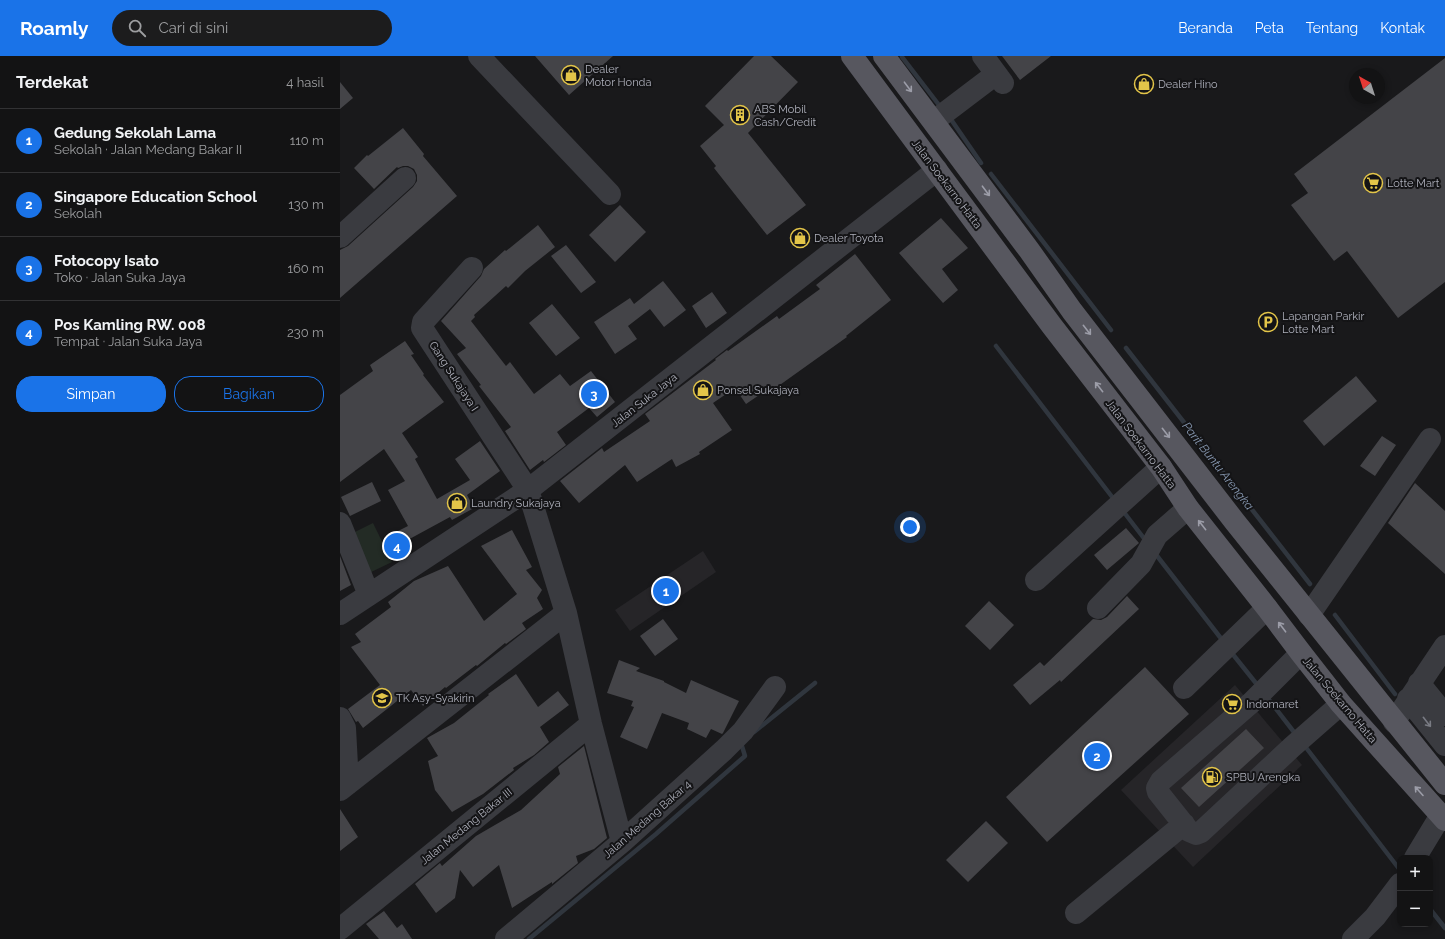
<!DOCTYPE html>
<html lang="id">
<head>
<meta charset="utf-8">
<style>
  :root { --surface:#131314; --page:#1c1c1d; --text:#f1f3f6; --muted:#9d9ea0; --line:#323234; --accent:#1a73e8 }
  body { margin:0; font-family:Raleway,sans-serif; background:var(--page); color:var(--text) }
  .controls { position:absolute; right:12px; bottom:12px; display:grid; overflow:hidden; border-radius:8px; box-shadow:0 2px 6px #0003 }
  .controls button { width:36px; height:36px; display:grid; place-items:center; padding:0; border:0; border-bottom:1px solid var(--line); background:var(--surface); color:var(--text); font:20px sans-serif }
  .compass { position:absolute; left:1009px; top:12px; width:36px; height:36px; border-radius:50%; background:var(--surface); box-shadow:0 2px 6px #0003; rotate:321deg }
  .you { position:absolute; left:570px; top:471px; width:14px; height:14px; margin:-10px; border:3px solid #fff; border-radius:50%; background:#1a73e8; box-shadow:0 0 0 6px #1a73e833 }
  .badge { display:grid; place-items:center; width:26px; height:26px; border-radius:50%; background:var(--accent); color:#fff; font-size:13px; font-weight:700 }
  .pin { position:absolute; translate:-50% -50%; border:2px solid #fff; box-shadow:0 1px 4px #0006 }
  .list { margin:0; padding:0; list-style:none }
  h2 { display:flex; justify-content:space-between; align-items:center; height:52px; margin:0; padding:0 16px; font-size:17px }
  h2 small { font-size:13px; font-weight:400; color:var(--muted) }
  .list li { display:grid; grid-template-columns:26px 1fr auto; gap:12px; align-items:center; box-sizing:border-box; height:64px; padding:0 16px; border-top:1px solid var(--line) }
  .list b { display:block; font-size:15px; white-space:nowrap }
  .list p { margin:0; font-size:13px; white-space:nowrap; color:var(--muted) }
  .list em { font-size:13px; font-style:normal; color:var(--muted) }
  .actions { display:flex; gap:8px; padding:12px 16px }
  .actions a { flex:1; padding:9px 0; border:1px solid var(--accent); border-radius:16px; text-align:center; font-size:14px; color:var(--accent) }
  .actions .main { background:var(--accent); color:#fff }
  .icon { flex:none; width:22px; height:22px; fill:none; stroke:currentColor; stroke-width:2; stroke-linecap:round; stroke-linejoin:round }
  .map { position:relative; flex:none; width:1105px; height:883px; overflow:hidden }
  header { display:flex; align-items:center; gap:24px; box-sizing:border-box; height:56px; padding:0 20px; background:var(--accent); color:#fff }
  header strong { font-size:19px }
  nav { display:flex; gap:22px; margin-inline-start:auto; font-size:14px }
  .search { width:280px; height:36px; background:var(--page); display:flex; align-items:center; gap:10px; box-sizing:border-box; padding:0 14px; border-radius:22px; color:var(--muted); font-size:15px }
  main { display:flex }
  aside { flex:1; background:var(--surface) }
  .map>svg:first-child { display:block }
  .built { fill:#262528 }
  .green { fill:#232b25 }
  .lines { fill:none; stroke-linecap:round; stroke-linejoin:round }
  .stream { stroke:#30363e; stroke-width:4.5 }
  .building { fill:#444448 }
  .minor { stroke:#3a3b40; stroke-width:22 }
  .major { stroke:#57575f; stroke-width:22 }
  .oneway { stroke:#9c9da8 }
  .oneway2 { stroke:#797b83 }
  .labels { text-anchor:middle; stroke-width:4; stroke-linejoin:round; paint-order:stroke }
  .poi-label { font-size:11px; fill:#adafba; stroke:#141416; text-anchor:start }
  .street-label { font-size:11px; fill:#adafba; stroke:#141416 }
  .water-label { font-size:12px; font-style:italic; fill:#8798b1; stroke:#141416 }
</style>
</head>
<body>
<header>
<strong>Roamly</strong>
<div class="search"><svg class="icon" aria-label="search" viewBox="0 0 24 24"><circle cx="10" cy="10" r="6"/><path d="M15 15l6 6"/></svg>Cari di sini</div>
<nav><a>Beranda</a><a>Peta</a><a>Tentang</a><a>Kontak</a></nav>
</header>
<main>
<aside>
<h2>Terdekat<small>4 hasil</small></h2>
<ul class="list">
<li><span class="badge">1</span><div><b>Gedung Sekolah Lama</b><p>Sekolah · Jalan Medang Bakar II</p></div><em>110 m</em></li>
<li><span class="badge">2</span><div><b>Singapore Education School</b><p>Sekolah</p></div><em>130 m</em></li>
<li><span class="badge">3</span><div><b>Fotocopy Isato</b><p>Toko · Jalan Suka Jaya</p></div><em>160 m</em></li>
<li><span class="badge">4</span><div><b>Pos Kamling RW. 008</b><p>Tempat · Jalan Suka Jaya</p></div><em>230 m</em></li>
</ul>
<div class="actions"><a class="main">Simpan</a><a>Bagikan</a></div>
</aside>
<div class="map">
<svg width="1105" height="883" viewBox="0 0 1105 883">
  <rect width="100%" height="100%" fill="#19191b"/>
  <path class="built" d="M 363,495 L 376,516 L 290,575 L 275,554 Z
    M 895,629 L 962,709 L 853,811 L 781,734 Z"/>
  <path class="green" d="M 33,467 L 52,506 L 27,518 L 9,479 Z"/>
  <g class="lines">
    <path class="stream" d="M 562,1 L 599,49
      M 610,62 L 641,107
      M 651,118 L 771,274
      M 656,290 L 776,446
      M 786,292 L 970,528
      M 783,455 L 806,485
      M 814,496 L 883,585
      M 995,559 L 1055,638
      M 891,596 L 919,631
      M 926,640 L 957,680
      M 414,676 L 475,627
      M 964,689 L 1060,814
      M 1090,853 L 1105,872
      M 189,883 L 316,778 L 405,700 L 401,687"/>
  </g>
  <path class="building" d="M 195,0 L 273,0 L 229,39 Z
    M 414,0 L 431,0 L 458,26 L 408,77 L 466,149 L 427,179 L 374,112 L 376,110 L 360,90 L 384,69 L 365,50 Z
    M 662,0 L 711,0 L 680,24 Z
    M 1105,2 L 1105,226 L 1058,262 L 1007,195 L 994,205 L 951,149 L 968,137 L 954,118 Z
    M 0,26 L 13,42 L 0,53 Z
    M 63,72 L 84,98 L 83,100 L 117,140 L 0,242 L 0,194 L 8,190 L 73,131 L 77,125 L 77,119 L 74,113 L 68,110 L 63,110 L 58,112 L 57,111 L 34,133 L 14,112 L 27,99 L 28,100 Z
    M 280,149 L 306,176 L 275,206 L 249,179 Z
    M 601,162 L 628,192 L 602,213 L 618,234 L 603,247 L 559,197 Z
    M 198,169 L 215,191 L 185,215 L 168,232 L 166,230 L 134,259 L 135,261 L 131,265 L 166,310 L 170,306 L 194,338 L 220,318 L 230,330 L 251,315 L 275,346 L 257,361 L 249,352 L 217,376 L 226,389 L 204,406 L 203,404 L 190,414 L 165,375 L 171,371 L 139,330 L 141,329 L 117,298 L 126,292 L 101,265 L 141,220 L 144,213 L 165,194 L 166,195 Z
    M 226,189 L 256,226 L 241,237 L 211,200 Z
    M 515,198 L 551,244 L 506,280 L 507,281 L 430,336 L 428,333 L 406,348 L 395,332 L 373,347 L 392,374 L 359,396 L 360,398 L 336,411 L 332,403 L 297,426 L 285,409 L 239,447 L 220,425 L 262,392 L 264,396 L 310,365 L 305,358 L 376,304 L 375,303 L 387,294 L 388,295 L 437,260 L 439,263 L 480,233 L 476,229 Z
    M 323,225 L 346,254 L 324,271 L 310,253 L 288,270 L 297,283 L 275,298 L 254,266 L 290,242 L 294,248 Z
    M 372,236 L 387,257 L 366,272 L 352,250 Z
    M 212,248 L 240,282 L 216,300 L 189,267 Z
    M 65,285 L 74,298 L 71,299 L 84,318 L 83,319 L 104,346 L 62,377 L 78,401 L 75,403 L 97,443 L 130,424 L 115,403 L 140,385 L 160,415 L 127,439 L 134,452 L 112,464 L 110,461 L 64,486 L 69,497 L 55,505 L 44,482 L 68,470 L 48,434 L 65,425 L 44,393 L 0,426 L 0,339 L 33,315 L 30,309 Z
    M 1016,320 L 1037,345 L 984,390 L 963,365 Z
    M 1042,380 L 1056,389 L 1035,420 L 1020,410 Z
    M 32,426 L 41,445 L 10,460 L 1,441 Z
    M 1075,427 L 1105,455 L 1105,518 L 1048,467 Z
    M 786,472 L 799,487 L 767,514 L 754,499 Z
    M 172,474 L 192,511 L 186,514 L 202,534 L 197,542 L 203,553 L 182,567 L 186,573 L 166,588 L 165,587 L 137,610 L 136,609 L 106,632 L 105,631 L 83,650 L 71,634 L 23,672 L 18,665 L 16,666 L 8,653 L 40,629 L 11,591 L 21,586 L 15,578 L 51,551 L 48,546 L 74,525 L 108,510 L 144,565 L 177,538 L 141,490 Z
    M 0,500 L 11,529 L 0,535 Z
    M 787,540 L 799,553 L 721,626 L 720,624 L 690,649 L 673,629 L 700,606 L 704,610 L 753,563 L 761,564 L 767,561 Z
    M 649,545 L 674,569 L 650,594 L 625,570 Z
    M 323,563 L 338,583 L 315,600 L 300,580 Z
    M 279,604 L 300,612 L 296,615 L 324,625 L 324,626 L 346,637 L 351,624 L 399,645 L 383,677 L 382,678 L 371,673 L 366,682 L 347,673 L 349,667 L 322,657 L 307,693 L 280,681 L 294,651 L 291,650 L 293,645 L 267,637 Z
    M 805,611 L 849,658 L 707,786 L 666,741 Z
    M 176,618 L 198,651 L 218,635 L 229,649 L 200,671 L 209,686 L 194,699 L 173,712 L 174,714 L 143,738 L 112,756 L 95,734 L 88,705 L 98,700 L 87,682 L 114,667 L 149,639 L 148,638 Z
    M 906,673 L 924,692 L 859,751 L 841,732 Z
    M 244,690 L 267,782 L 254,793 L 236,800 L 238,807 L 212,828 L 212,826 L 172,852 L 159,809 L 133,831 L 120,814 L 115,842 L 96,857 L 75,828 L 100,807 L 102,810 L 136,780 L 181,754 L 220,718 L 218,711 Z
    M 0,753 L 18,781 L 0,795 Z
    M 646,765 L 668,787 L 628,826 L 606,804 Z
    M 44,855 L 57,872 L 62,868 L 72,883 L 39,883 L 26,868 Z"/>
  <g class="lines">
    <path class="minor" d="M 139,0 L 270,138
      M 643,0 L 663,27
      M 594,65 L 656,18
      M 0,181 L 65,122
      M 132,212 L 83,266 L 82,272 L 188,434 L 226,557 L 251,668 L 282,786
      M 0,467 L 29,539
      M 696,524 L 821,411
      M 758,552 L 801,508 L 817,479 L 848,452
      M 0,558 L 188,434 L 597,114
      M 969,559 L 1090,383
      M 961,597 L 912,646 L 821,725 L 817,732 L 818,736 L 849,775 L 856,778 L 861,776 L 952,691 L 1001,648
      M 1079,627 L 1105,659
      M 844,632 L 927,552
      M 1068,643 L 1105,689
      M 0,662 L 5,672 L 8,728
      M 1054,666 L 1105,590
      M 0,734 L 226,557
      M 1075,802 L 1101,759
      M 736,857 L 844,768
      M 0,873 L 251,668
      M 166,883 L 282,786 L 384,694 L 403,675 L 435,631
      M 1013,883 L 1035,861 L 1060,828"/>
    <path class="major" d="M 512,0 L 712,270 L 821,411 L 848,452 L 927,552 L 961,597 L 1001,648 L 1105,764
      M 544,0 L 689,194 L 732,255 L 895,466 L 1105,728"/>
  </g>
  <defs><path id="oneway-shaft" d="M-6 0H5M1.5-3L5.5 0L1.5 3" fill="none" stroke-width="1.6" stroke-linecap="round" stroke-linejoin="round"/></defs>
  <g class="oneway">
    <use href="#oneway-shaft" transform="translate(568 31) rotate(53)"/>
    <use href="#oneway-shaft" transform="translate(646 135) rotate(53)"/>
    <use href="#oneway-shaft" transform="translate(747 274) rotate(52)"/>
    <use href="#oneway-shaft" transform="translate(759 331) rotate(-128)"/>
    <use href="#oneway-shaft" transform="translate(826 377) rotate(52)"/>
    <use href="#oneway-shaft" transform="translate(862 469) rotate(-128)"/>
    <use href="#oneway-shaft" transform="translate(942 571) rotate(-127)"/>
    <use href="#oneway-shaft" transform="translate(1079 735) rotate(-132)"/>
  </g>
  <use class="oneway2" href="#oneway-shaft" transform="translate(1087 666) rotate(52)"/>
  <defs>
    <g id="shop-ring" transform="scale(1)"><circle r="9.5" fill="#141416" stroke="#e3c549" stroke-width="1.5"/><path d="M-5-2.5h2.3a2.7 3.5 0 0 1 5.4 0H5L5.5 6h-11ZM-1.5-2.5h3a1.5 2.3 0 0 0-3 0Z" fill="#e3c549"/></g>
    <g id="building-ring" transform="scale(1)"><circle r="9.5" fill="#141416" stroke="#e3c549" stroke-width="1.5"/><path d="M-4-6H4V6H1V3H-1V6H-4ZM-2.5-4.3h1.7v1.8h-1.7ZM.8-4.3h1.7v1.8H.8ZM-2.5-1h1.7V.8h-1.7ZM.8-1h1.7V.8H.8Z" fill="#e3c549"/></g>
    <g id="supermarket-ring" transform="scale(1)"><circle r="9.5" fill="#141416" stroke="#e3c549" stroke-width="1.5"/><path d="M-6-5.5h2.5l.6 2H6L4.5 2H-2.5L-4.4-4H-6ZM-1.5 3.2a1.3 1.3 0 1 0 .1 0ZM3 3.2a1.3 1.3 0 1 0 .1 0Z" fill="#e3c549"/></g>
    <g id="parking-ring" transform="scale(1)"><circle r="9.5" fill="#141416" stroke="#e3c549" stroke-width="1.5"/><path d="M-3.5-5.5H1a3.5 3.5 0 0 1 0 7H-1V5.5H-3.5ZM-1-3.4V-.6H.8a1.4 1.4 0 0 0 0-2.8Z" fill="#e3c549"/></g>
    <g id="school-ring" transform="scale(1)"><circle r="9.5" fill="#141416" stroke="#e3c549" stroke-width="1.5"/><path d="M0-5L7-2L0 1L-7-2ZM-4 1L0 2.5L4 1V4Q0 6-4 4Z" fill="#e3c549"/></g>
    <g id="fuel-ring" transform="scale(1)"><circle r="9.5" fill="#141416" stroke="#e3c549" stroke-width="1.5"/><path d="M-5.5-6h7V0h2V4h1.3V-2.5L3-4.5l.8-.8L6-3V5H2.5V1h-1V6h-7ZM-4.2-4.7v3.2H.2V-4.7Z" fill="#e3c549"/></g>
  </defs>
  <g fill-rule="evenodd">
    <use href="#shop-ring" x="231" y="19"/>
    <use href="#shop-ring" x="804" y="28"/>
    <use href="#building-ring" x="400" y="59"/>
    <use href="#supermarket-ring" x="1033" y="127"/>
    <use href="#shop-ring" x="460" y="182"/>
    <use href="#parking-ring" x="928" y="266"/>
    <use href="#shop-ring" x="363" y="334"/>
    <use href="#shop-ring" x="117" y="447"/>
    <use href="#school-ring" x="42" y="642"/>
    <use href="#supermarket-ring" x="892" y="648"/>
    <use href="#fuel-ring" x="872" y="721"/>
  </g>
  <g class="labels">
    <g class="poi-label">
      <text x="245" y="17">Dealer<tspan x="245" dy="13">Motor Honda</tspan></text>
      <text x="818" y="32">Dealer Hino</text>
      <text x="414" y="57">ABS Mobil<tspan x="414" dy="13">Cash/Credit</tspan></text>
      <text x="1047" y="131">Lotte Mart</text>
      <text x="474" y="186">Dealer Toyota</text>
      <text x="942" y="264">Lapangan Parkir<tspan x="942" dy="13">Lotte Mart</tspan></text>
      <text x="377" y="338">Ponsel Sukajaya</text>
      <text x="131" y="451">Laundry Sukajaya</text>
      <text x="56" y="646">TK Asy-Syakirin</text>
      <text x="906" y="652">Indomaret</text>
      <text x="886" y="725">SPBU Arengka</text>
    </g>
    <g class="street-label">
      <text transform="translate(607 128) rotate(53)" y="4">Jalan Soekarno Hatta</text>
      <text transform="translate(114 320) rotate(57)" y="4">Gang Sukajaya I</text>
      <text transform="translate(304 344) rotate(-38)" y="4">Jalan Suka Jaya</text>
      <text transform="translate(801 388) rotate(53)" y="4">Jalan Soekarno Hatta</text>
      <text transform="translate(1000 644) rotate(50)" y="4">Jalan Soekarno Hatta</text>
      <text transform="translate(307 763) rotate(-41)" y="4">Jalan Medang Bakar 4</text>
      <text transform="translate(126 770) rotate(-39)" y="4">Jalan Medang Bakar III</text>
    </g>
    <g class="water-label">
      <text transform="translate(878 410) rotate(52)" y="4">Parit Buntu Arengka</text>
    </g>
  </g>
</svg>
<div class="controls">
<button>+</button>
<button>−</button>
</div>
<svg class="compass" viewBox="-18 -18 36 36"><path d="M0-13l5 13h-10z" fill="#e53935"/><path d="M0 13l5-13h-10z" fill="#9d9ea0"/></svg>
<div class="you"></div>
<div class="pin badge" style="left:326px;top:535px">1</div>
<div class="pin badge" style="left:757px;top:700px">2</div>
<div class="pin badge" style="left:254px;top:338px">3</div>
<div class="pin badge" style="left:57px;top:490px">4</div>
</div>
</main>
</body>
</html>
